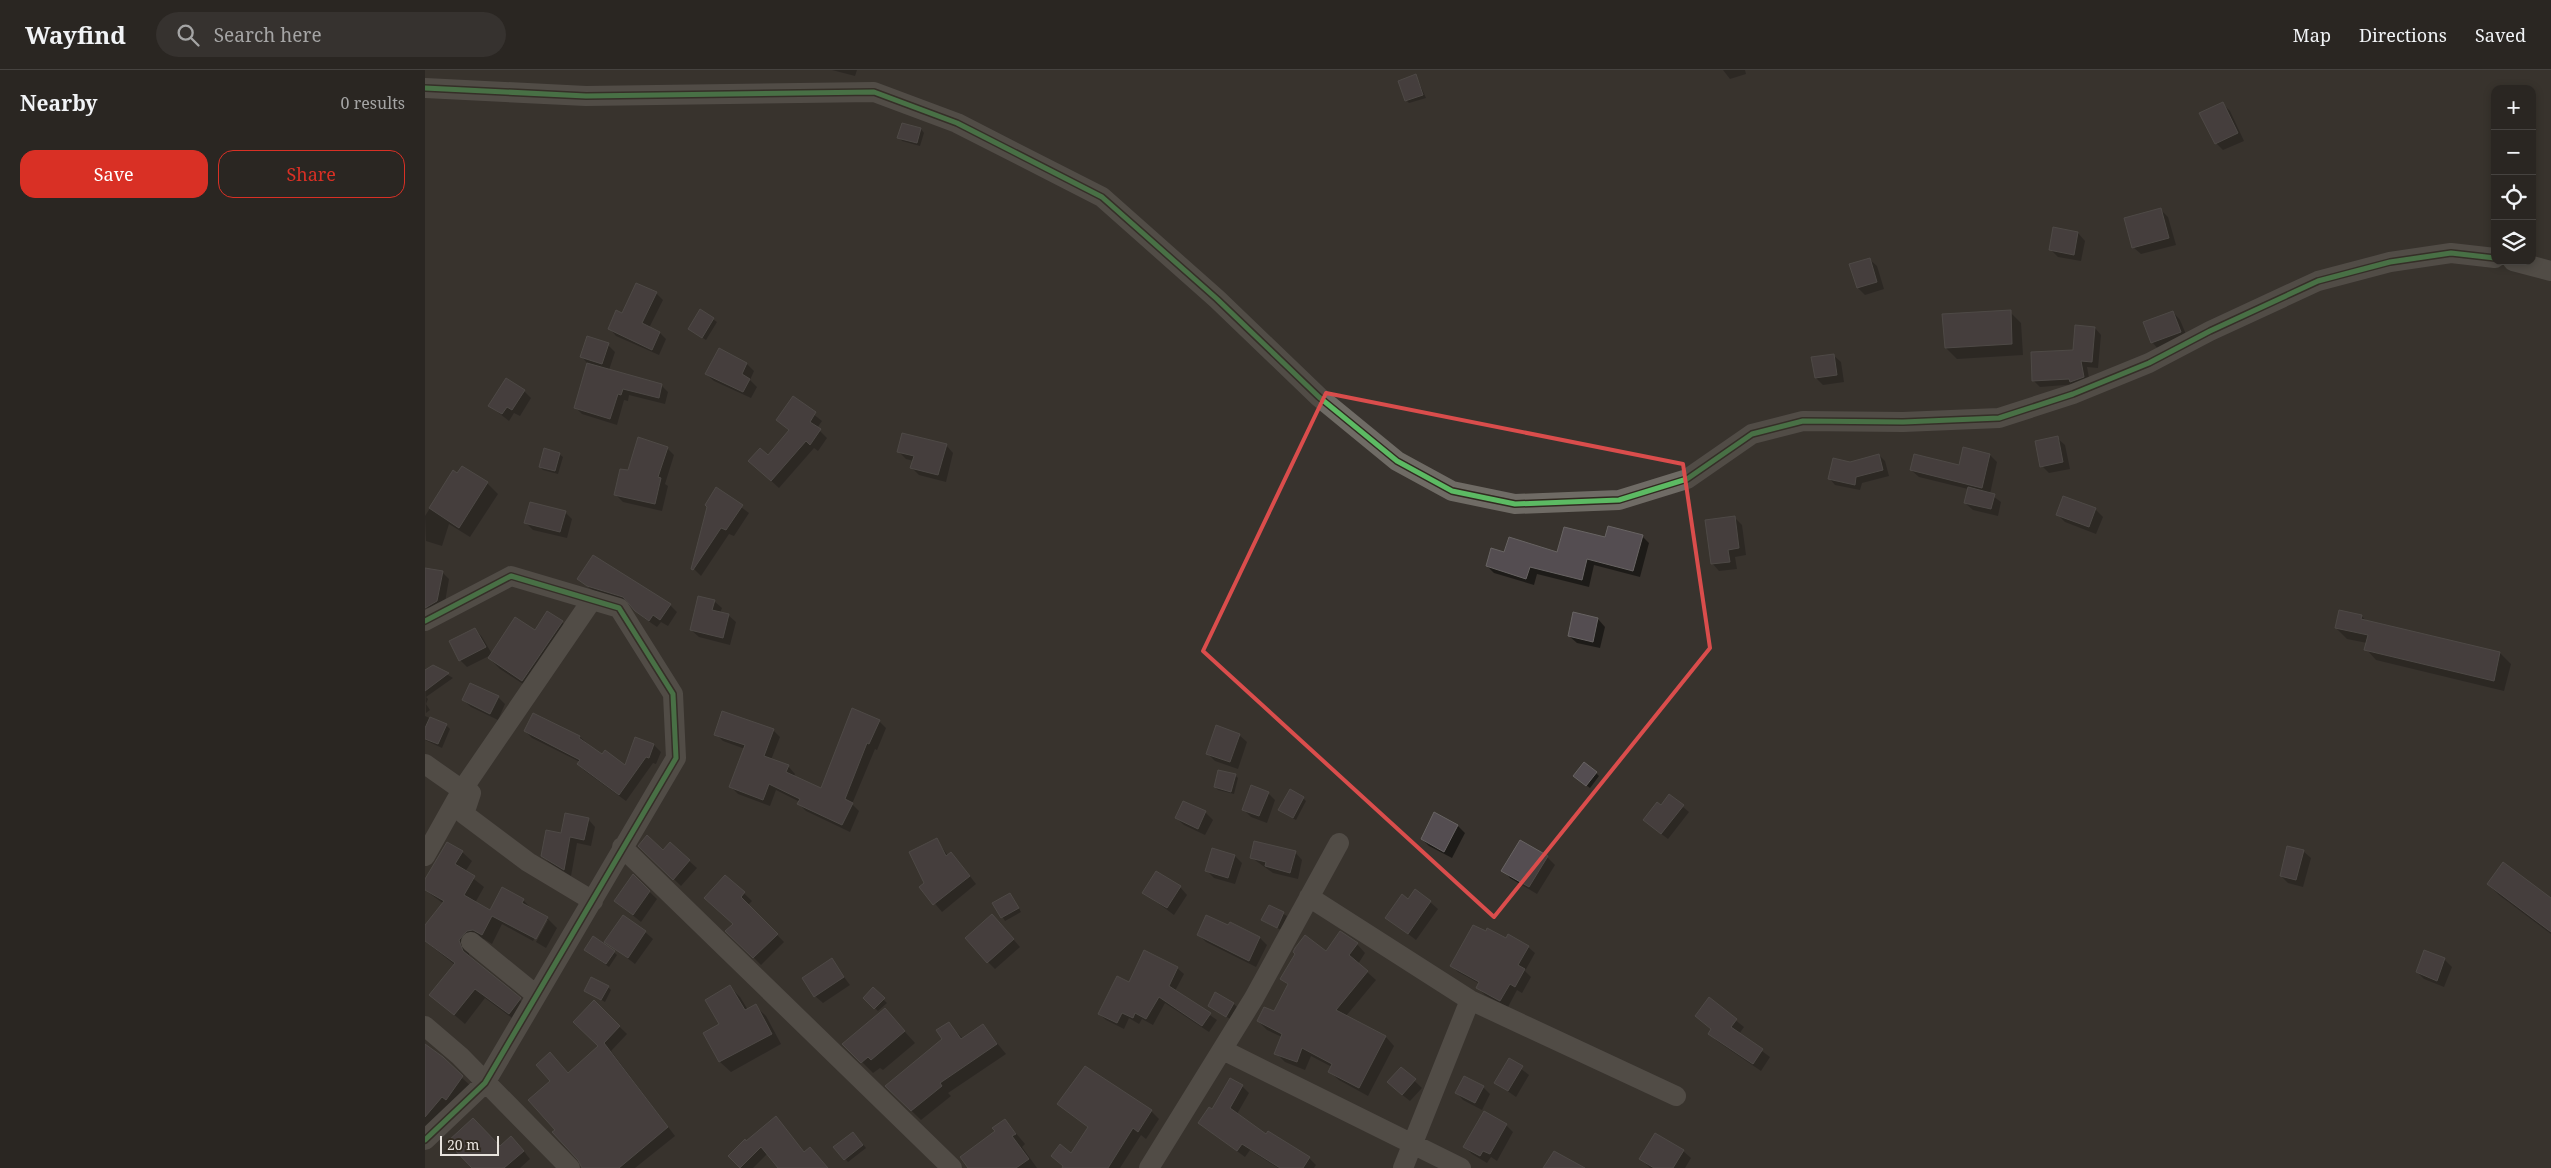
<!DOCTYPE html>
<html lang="en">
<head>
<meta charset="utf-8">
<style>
  :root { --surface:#2a2622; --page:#36322f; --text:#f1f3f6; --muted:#a5a5a5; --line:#464340; --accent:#d93025 }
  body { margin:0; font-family:"Noto Serif",serif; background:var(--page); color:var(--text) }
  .controls { position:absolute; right:15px; top:15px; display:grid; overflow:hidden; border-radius:10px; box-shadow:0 2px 8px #0003 }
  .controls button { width:45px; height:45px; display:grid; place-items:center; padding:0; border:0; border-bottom:1px solid var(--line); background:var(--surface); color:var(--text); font:25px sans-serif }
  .scale { position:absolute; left:15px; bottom:12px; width:59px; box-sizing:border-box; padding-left:5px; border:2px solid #e8e3dd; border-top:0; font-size:14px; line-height:18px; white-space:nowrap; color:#e8e3dd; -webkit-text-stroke:4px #312a21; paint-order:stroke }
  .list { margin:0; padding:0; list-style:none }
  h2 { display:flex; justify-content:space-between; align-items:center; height:65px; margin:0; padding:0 20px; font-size:21px }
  h2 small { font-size:16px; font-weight:400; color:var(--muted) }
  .actions { display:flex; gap:10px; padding:15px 20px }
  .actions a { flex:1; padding:11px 0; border:1px solid var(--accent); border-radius:15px; text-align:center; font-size:18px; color:var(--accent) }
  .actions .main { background:var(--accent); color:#fff }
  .icon { flex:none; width:28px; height:28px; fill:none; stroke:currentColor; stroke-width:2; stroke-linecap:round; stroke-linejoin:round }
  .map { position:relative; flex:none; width:2126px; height:1098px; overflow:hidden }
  header { display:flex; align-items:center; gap:30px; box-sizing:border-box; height:70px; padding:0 25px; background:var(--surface); border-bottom:1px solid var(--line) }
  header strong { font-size:24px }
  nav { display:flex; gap:28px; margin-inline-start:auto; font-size:18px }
  .search { width:350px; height:45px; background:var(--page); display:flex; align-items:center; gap:12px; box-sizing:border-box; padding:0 18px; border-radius:28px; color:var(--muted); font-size:19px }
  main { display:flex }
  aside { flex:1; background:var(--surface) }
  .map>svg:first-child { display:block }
  .shadow { fill:#0007 }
  .building { fill:#544d51; stroke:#686463 }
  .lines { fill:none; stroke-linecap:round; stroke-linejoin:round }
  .minor { stroke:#6f6b65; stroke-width:20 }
  .cycleway-casing { stroke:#312a21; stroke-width:8 }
  .cycleway { stroke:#5cba63; stroke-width:5 }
  .marked { fill:none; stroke:#da4d4c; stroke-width:4; stroke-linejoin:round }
</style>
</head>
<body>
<header>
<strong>Wayfind</strong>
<div class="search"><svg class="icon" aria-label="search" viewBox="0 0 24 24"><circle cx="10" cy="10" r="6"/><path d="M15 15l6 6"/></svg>Search here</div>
<nav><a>Map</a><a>Directions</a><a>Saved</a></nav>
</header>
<main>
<aside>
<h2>Nearby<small>0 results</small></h2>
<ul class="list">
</ul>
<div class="actions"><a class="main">Save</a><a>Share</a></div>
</aside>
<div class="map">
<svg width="2126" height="1098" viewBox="0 0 2126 1098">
  <rect width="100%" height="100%" fill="#38332e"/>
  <path class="shadow" d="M 407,0 L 432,0 L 430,6 Z
    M 1298,0 L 1320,0 L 1321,4 L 1305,9 Z
    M 991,6 L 1001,28 L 984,33 L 981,30 Z
    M 1797,33 L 1805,41 L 1819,71 L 1798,80 L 1791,73 Z
    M 496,59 L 499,63 L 495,76 L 477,71 L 474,67 Z
    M 1736,140 L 1743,147 L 1751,175 L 1716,184 L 1708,177 Z
    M 1629,159 L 1653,163 L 1660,171 L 1656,191 L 1633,187 L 1625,179 Z
    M 1444,189 L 1452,196 L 1459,219 L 1440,225 L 1433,218 Z
    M 231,223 L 238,230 L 224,258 L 235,263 L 241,269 L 234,285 L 191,266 L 185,259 L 198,244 Z
    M 276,241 L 292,252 L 281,270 L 268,262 Z
    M 1585,242 L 1596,253 L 1598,285 L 1532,289 L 1521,278 Z
    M 1748,242 L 1755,250 L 1763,269 L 1734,280 L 1727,272 Z
    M 1670,258 L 1676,265 L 1673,298 L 1662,297 L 1665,313 L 1615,317 L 1608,310 L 1649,282 Z
    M 183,275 L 190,282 L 184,300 L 236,315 L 243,322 L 240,334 L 204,325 L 203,331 L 199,330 L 192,355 L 157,344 L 150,337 L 163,294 L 156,286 Z
    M 294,280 L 322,294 L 329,301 L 325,310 L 332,317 L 326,328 L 289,311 L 281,304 Z
    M 1408,285 L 1416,292 L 1419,312 L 1398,315 L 1391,308 L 1388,289 Z
    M 99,321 L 106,328 L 95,346 L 89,343 L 84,351 L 65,336 Z
    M 368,328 L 397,351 L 392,358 L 402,368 L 393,381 L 389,378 L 354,418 L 332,398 L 365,361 L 352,350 Z
    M 1632,368 L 1640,375 L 1645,399 L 1624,403 L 1617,396 Z
    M 521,375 L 528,383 L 521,412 L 494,405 L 487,398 L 489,391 L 481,389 L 473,381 Z
    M 242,378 L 249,385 L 240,414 L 243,416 L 237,441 L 198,432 L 191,425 L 203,402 Z
    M 134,384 L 138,387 L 133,404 L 118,400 L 115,397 Z
    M 1454,385 L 1460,391 L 1464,406 L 1437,413 L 1435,420 L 1410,415 L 1404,408 Z
    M 1565,385 L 1572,392 L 1565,424 L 1576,432 L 1573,446 L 1548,440 L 1540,433 L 1543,419 L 1494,407 L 1486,400 L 1535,397 Z
    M 37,398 L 62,413 L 73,424 L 45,467 L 24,454 L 17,476 L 1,471 L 0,446 L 28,402 L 33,405 Z
    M 292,419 L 324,443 L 309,466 L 304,464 L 276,506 L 268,498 Z
    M 1639,427 L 1670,439 L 1678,447 L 1671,464 L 1640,452 L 1633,445 Z
    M 140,442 L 147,449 L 142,468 L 108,460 L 101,453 Z
    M 1309,447 L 1317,455 L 1321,485 L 1310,487 L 1312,499 L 1294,501 L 1287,493 Z
    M 1217,466 L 1224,473 L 1215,507 L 1169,495 L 1164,517 L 1112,504 L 1109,515 L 1069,503 L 1062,496 L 1080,484 L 1133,483 L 1181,469 Z
    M 0,499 L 17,502 L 24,509 L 19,538 L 16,540 L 0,537 Z
    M 153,509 L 245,535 L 252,542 L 243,556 L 236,552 L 232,557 L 219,548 L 205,533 L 171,523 Z
    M 289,531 L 297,538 L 295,543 L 303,545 L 311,552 L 305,575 L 274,567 L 266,560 Z
    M 122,543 L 137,552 L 148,564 L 109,621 L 75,599 L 64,588 L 66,585 L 42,597 L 35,590 L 50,559 L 57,567 L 67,584 L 110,561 Z
    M 1936,546 L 1942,551 L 2075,583 L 2086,594 L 2079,621 L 1951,590 L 1941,579 L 1942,573 L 1922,569 L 1911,558 Z
    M 1173,549 L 1180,557 L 1175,578 L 1152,573 L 1144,566 Z
    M 8,596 L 28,608 L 1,627 L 3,629 L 1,634 L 5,640 L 1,643 L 0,602 Z
    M 73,627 L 80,634 L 73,650 L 46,637 L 38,630 Z
    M 109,644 L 155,667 L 177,686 L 201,697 L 229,675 L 236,682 L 231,694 L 228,693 L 201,731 L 160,701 L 153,694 L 155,692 L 107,668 L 100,661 Z
    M 0,646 L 21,655 L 25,659 L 17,678 L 0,670 Z
    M 454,651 L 461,658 L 452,680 L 450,679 L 427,734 L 434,741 L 425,762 L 381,741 L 374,734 L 375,732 L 351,720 L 345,736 L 313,724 L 305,716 L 320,679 L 298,671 L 291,664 L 348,660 L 355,667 L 346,690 L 363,696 L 370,704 L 369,707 L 397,720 Z
    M 814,665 L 822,672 L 813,699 L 790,691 L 783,684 Z
    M 1171,703 L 1174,706 L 1165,718 L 1153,709 Z
    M 810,705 L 813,708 L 809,724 L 793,720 L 790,717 Z
    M 843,723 L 850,730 L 842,753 L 826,747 L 818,739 Z
    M 1245,726 L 1264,742 L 1243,769 L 1226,756 Z
    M 878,728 L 881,731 L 871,750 L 858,743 Z
    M 780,742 L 788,750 L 780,765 L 759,755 L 751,748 Z
    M 163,749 L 170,757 L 166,776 L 152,773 L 146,806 L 125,793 L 117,786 L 137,764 Z
    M 1033,756 L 1040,763 L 1027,788 L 1004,776 L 997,769 Z
    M 512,770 L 523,786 L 533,791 L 551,814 L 517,842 L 496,817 L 501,813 Z
    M 1096,771 L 1122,787 L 1130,795 L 1112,824 L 1085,808 L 1078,800 Z
    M 245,774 L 272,798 L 256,816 L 215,776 L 238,782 Z
    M 1878,781 L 1886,788 L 1878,817 L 1863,813 L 1856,806 Z
    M 37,782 L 47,791 L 40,802 L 59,817 L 50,833 L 66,841 L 98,830 L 108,840 L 122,848 L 132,858 L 121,878 L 111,872 L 123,850 L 120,850 L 108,871 L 77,854 L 67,874 L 59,869 L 51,870 L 44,880 L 44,885 L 105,939 L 94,953 L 60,928 L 40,954 L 6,925 L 30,895 L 0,871 L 0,857 L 19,834 L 0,820 L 0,811 Z
    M 870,782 L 877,790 L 873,809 L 848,803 L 827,788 Z
    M 810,786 L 817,793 L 810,814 L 789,808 L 781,800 Z
    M 208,806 L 232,829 L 216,852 L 190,831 Z
    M 301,806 L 327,831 L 323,835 L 359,872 L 336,895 L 302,861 L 309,854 Z
    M 2063,814 L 2126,829 L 2126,864 L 2074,825 Z
    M 755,817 L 762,825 L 749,845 L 718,822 Z
    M 588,828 L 596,842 L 580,851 L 569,834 Z
    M 1005,832 L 1013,839 L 991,870 L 962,848 Z
    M 844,836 L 862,846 L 856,860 L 838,850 Z
    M 574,853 L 595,877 L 570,899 L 563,892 Z
    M 220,862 L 228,869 L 210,894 L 181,872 Z
    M 774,865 L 835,868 L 842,875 L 831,897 L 781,872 Z
    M 1082,869 L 1103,877 L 1110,883 L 1100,901 L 1106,907 L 1097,923 L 1092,920 L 1083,937 L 1060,925 L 1053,918 L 1055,914 L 1033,902 L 1027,896 Z
    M 932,874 L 940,883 L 933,894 L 951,910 L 921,946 L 961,967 L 969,976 L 943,1026 L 914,1010 L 905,1002 L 907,997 L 886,986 L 880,1000 L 860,992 L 851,983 L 857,967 L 842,960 L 833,951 L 849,943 L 864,916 L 856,909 L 901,883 Z
    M 189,882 L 192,885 L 184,897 L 164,883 Z
    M 2000,882 L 2020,890 L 2027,897 L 2019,917 L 1999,909 L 1992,902 Z
    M 406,890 L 425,915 L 398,933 L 390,926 Z
    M 752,898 L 759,904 L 750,921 L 792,950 L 784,962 L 740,933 L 728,955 L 717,949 L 714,954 L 704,948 L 699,959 L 681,950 L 674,944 L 704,913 Z
    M 183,917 L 186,920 L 180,932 L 160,920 Z
    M 305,917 L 315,927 L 323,940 L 330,936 L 341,946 L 356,974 L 306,1002 L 295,992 L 280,964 L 296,954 Z
    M 448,919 L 462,933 L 453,941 L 439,928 Z
    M 1284,929 L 1319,957 L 1314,964 L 1345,987 L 1336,1001 L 1292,971 L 1285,964 L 1287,960 L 1271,946 Z
    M 169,932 L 202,964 L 186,981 L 250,1066 L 210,1098 L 161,1098 L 131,1060 L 125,984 L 144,1004 L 175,976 Z
    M 809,934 L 812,937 L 805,949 L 784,936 Z
    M 460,940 L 490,973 L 458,1000 L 455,998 L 448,1003 L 419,974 Z
    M 524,954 L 538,969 L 558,956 L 581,984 L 523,1023 L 526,1026 L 496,1050 L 461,1016 L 519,970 Z
    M 0,974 L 48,1018 L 0,1069 Z
    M 1085,990 L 1104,1005 L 1091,1027 L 1071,1013 Z
    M 977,999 L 997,1018 L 985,1031 L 971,1020 Z
    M 817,1016 L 824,1023 L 812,1044 L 842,1065 L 884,1088 L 891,1095 L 889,1098 L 853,1098 L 825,1080 L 820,1087 L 774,1053 Z
    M 1058,1017 L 1065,1024 L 1057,1040 L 1038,1030 L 1031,1022 Z
    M 634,1033 L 726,1041 L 734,1049 L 721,1069 L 716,1065 L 695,1098 L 640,1098 L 627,1086 L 647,1084 L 664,1058 Z
    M 350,1047 L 379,1083 L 403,1098 L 353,1098 L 342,1084 L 328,1098 L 316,1098 L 305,1086 Z
    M 580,1050 L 600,1074 L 597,1077 L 612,1098 L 544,1098 Z
    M 1081,1055 L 1088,1062 L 1072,1091 L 1066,1087 L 1062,1093 L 1047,1084 L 1040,1077 Z
    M 1230,1065 L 1258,1081 L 1266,1088 L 1260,1098 L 1225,1098 L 1216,1089 Z
    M 431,1066 L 441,1078 L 423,1092 L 410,1077 Z
    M 94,1075 L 105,1089 L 95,1098 L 49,1098 L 75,1077 Z"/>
  <path class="building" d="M 991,4 L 998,25 L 980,31 L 973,11 Z
    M 1798,32 L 1813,63 L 1790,74 L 1774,43 Z
    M 477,53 L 496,58 L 492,73 L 472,68 Z
    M 1736,138 L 1744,168 L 1707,178 L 1699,148 Z
    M 1628,157 L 1653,162 L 1649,185 L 1624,180 Z
    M 1445,188 L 1452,212 L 1432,218 L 1424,194 Z
    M 211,213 L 232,222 L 217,253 L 235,262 L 227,280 L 183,259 L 191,240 L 197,243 Z
    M 275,239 L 289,248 L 277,268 L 263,259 Z
    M 1586,240 L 1587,274 L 1520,278 L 1517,244 Z
    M 1748,241 L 1756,262 L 1726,273 L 1718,252 Z
    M 1650,255 L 1670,257 L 1667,292 L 1656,291 L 1659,307 L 1645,312 L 1644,309 L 1607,311 L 1606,282 L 1648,280 Z
    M 162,266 L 184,273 L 177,294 L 155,287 Z
    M 294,278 L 322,293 L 317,304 L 325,309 L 318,322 L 280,304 Z
    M 1409,284 L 1412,305 L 1390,308 L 1386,287 Z
    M 162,293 L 237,314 L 234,328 L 198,319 L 196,325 L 193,324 L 185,349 L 149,338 Z
    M 81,308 L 100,320 L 87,340 L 82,337 L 77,344 L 63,336 Z
    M 368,326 L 391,342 L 385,352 L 396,359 L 385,375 L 381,371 L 346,411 L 323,391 L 335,378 L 343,385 L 364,360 L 351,350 Z
    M 477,363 L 522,374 L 513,405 L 485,398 L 489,386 L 472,382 Z
    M 1633,366 L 1638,392 L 1615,397 L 1610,371 Z
    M 213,367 L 243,377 L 233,407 L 236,408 L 230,434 L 189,425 L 195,399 L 203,400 Z
    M 1538,377 L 1565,384 L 1557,418 L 1485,400 L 1489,384 L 1534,395 Z
    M 119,378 L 135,383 L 130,401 L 114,397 Z
    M 1454,384 L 1458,400 L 1431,407 L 1430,415 L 1403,409 L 1408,388 L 1425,392 Z
    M 37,396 L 63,412 L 34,458 L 4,438 L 28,400 L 32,403 Z
    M 291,417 L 318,435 L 301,460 L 296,458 L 268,500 L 266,499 L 282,437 L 280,435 Z
    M 1543,417 L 1570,424 L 1566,439 L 1539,433 Z
    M 1638,426 L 1671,438 L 1664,457 L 1631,445 Z
    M 105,432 L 141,441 L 135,462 L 99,453 Z
    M 1310,446 L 1314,478 L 1303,480 L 1305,492 L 1286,494 L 1280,450 Z
    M 1183,456 L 1218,465 L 1208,501 L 1162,489 L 1157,510 L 1105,497 L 1101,509 L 1061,496 L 1066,478 L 1079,482 L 1084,467 L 1132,482 L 1139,457 L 1180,467 Z
    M 168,485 L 246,534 L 235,550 L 228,545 L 224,551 L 210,541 L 198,527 L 162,516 L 152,509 Z
    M 0,498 L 18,501 L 12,531 L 0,538 Z
    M 273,526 L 290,530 L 287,540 L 304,544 L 298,568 L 265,560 Z
    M 1914,540 L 1937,545 L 1936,549 L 2075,582 L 2069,611 L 1939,580 L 1943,565 L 1910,558 Z
    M 122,541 L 138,551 L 97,611 L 63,588 L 90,547 L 110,560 Z
    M 1148,542 L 1173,548 L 1168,572 L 1143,566 Z
    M 50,558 L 61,577 L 34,591 L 24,571 Z
    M 8,595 L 24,603 L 0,621 L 0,600 Z
    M 45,613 L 74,626 L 65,644 L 37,630 Z
    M 427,638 L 455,650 L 444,674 L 442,673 L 420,729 L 428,733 L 417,755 L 372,734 L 375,729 L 344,714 L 338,730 L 304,717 L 320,675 L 289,665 L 297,641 L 349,659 L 339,686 L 364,695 L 361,702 L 396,718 Z
    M 108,643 L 155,666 L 154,668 L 177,684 L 180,680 L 200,695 L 210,667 L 229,674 L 224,688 L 221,687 L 194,725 L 152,694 L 155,690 L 99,661 Z
    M 5,647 L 22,654 L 13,674 L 0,669 L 0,658 Z
    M 791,655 L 815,664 L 805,692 L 781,684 Z
    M 1159,692 L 1172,702 L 1161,716 L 1148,706 Z
    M 793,700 L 811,704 L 806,722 L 789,717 Z
    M 826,715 L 844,722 L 834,746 L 817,740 Z
    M 865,719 L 879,727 L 868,748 L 853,740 Z
    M 1244,724 L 1259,735 L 1236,764 L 1218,750 L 1232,732 L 1236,735 Z
    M 758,731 L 781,741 L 773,759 L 750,748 Z
    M 1009,742 L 1033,755 L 1019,782 L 996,769 Z
    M 140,743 L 164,748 L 159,770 L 145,767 L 139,800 L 116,786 L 121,760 L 136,763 Z
    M 222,765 L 238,780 L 245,772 L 265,790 L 248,810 L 213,776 Z
    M 512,768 L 521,786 L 526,782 L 545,806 L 508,835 L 494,817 L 499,813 L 484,782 Z
    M 1095,770 L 1123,786 L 1104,817 L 1076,801 Z
    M 829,771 L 871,781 L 865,803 L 840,796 L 841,792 L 825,788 Z
    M 22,772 L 38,781 L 30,794 L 50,806 L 39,825 L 65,840 L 77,817 L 99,829 L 97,833 L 123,847 L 111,869 L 67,846 L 57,865 L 48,860 L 42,861 L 34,870 L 38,881 L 96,928 L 84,944 L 50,919 L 29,945 L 4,925 L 30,893 L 0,871 L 0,855 L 19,831 L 0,820 L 0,809 Z
    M 1862,776 L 1879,780 L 1871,810 L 1855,806 Z
    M 787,778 L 810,785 L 803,808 L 780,801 Z
    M 2078,792 L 2126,828 L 2126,862 L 2062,814 Z
    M 731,801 L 756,816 L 742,838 L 717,823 Z
    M 208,804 L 225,821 L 208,845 L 189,831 Z
    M 300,805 L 320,822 L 316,827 L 353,864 L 328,888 L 300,861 L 308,854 L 279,828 Z
    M 990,819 L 1006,831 L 983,864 L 960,848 L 977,824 L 983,829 Z
    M 585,823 L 594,838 L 576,848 L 567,833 Z
    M 844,835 L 859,842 L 852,858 L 836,850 Z
    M 567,844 L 589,869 L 562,893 L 540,868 Z
    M 198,845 L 221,861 L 203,888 L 179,872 Z
    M 781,845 L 803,855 L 805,852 L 835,867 L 824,891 L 772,865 Z
    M 1048,855 L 1061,861 L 1062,858 L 1081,868 L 1083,864 L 1104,876 L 1093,895 L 1100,899 L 1090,917 L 1085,914 L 1075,931 L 1051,918 L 1054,912 L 1025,896 Z
    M 915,861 L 933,873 L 924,885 L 943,901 L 911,940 L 961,966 L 934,1018 L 903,1002 L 907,994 L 877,978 L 872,992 L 849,984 L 857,964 L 832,951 L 839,937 L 849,941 L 863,914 L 855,909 L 870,884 L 868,882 L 870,878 L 880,865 L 901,881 Z
    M 168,866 L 190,881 L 181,894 L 159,880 Z
    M 719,880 L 753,897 L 744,916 L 786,943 L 777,956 L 734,927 L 721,949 L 710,943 L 708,948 L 697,943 L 692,953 L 673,944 L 692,906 L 704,912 Z
    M 1999,880 L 2020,888 L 2012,911 L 1991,902 Z
    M 407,888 L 419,907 L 389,927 L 377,908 Z
    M 166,907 L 184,916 L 176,930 L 159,921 Z
    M 305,915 L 320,940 L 331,934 L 347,964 L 294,992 L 278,963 L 294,954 L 280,930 Z
    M 448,917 L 460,928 L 449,939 L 438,928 Z
    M 790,922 L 809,933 L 801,947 L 783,936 Z
    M 1284,927 L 1312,949 L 1306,957 L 1338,979 L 1328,994 L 1283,964 L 1286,959 L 1270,946 Z
    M 169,930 L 195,956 L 179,973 L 243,1057 L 194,1098 L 157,1098 L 153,1090 L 127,1062 L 130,1060 L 103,1030 L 125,1011 L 111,995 L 125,982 L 143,1003 L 173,976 L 148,952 Z
    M 460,938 L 480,961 L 446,990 L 443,987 L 436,993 L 417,974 Z
    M 524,952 L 536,969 L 558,954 L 572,974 L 515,1013 L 517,1016 L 486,1041 L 460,1016 L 517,969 L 511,960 Z
    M 0,974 L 18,987 L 38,1006 L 21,1030 L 17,1027 L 0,1047 Z
    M 1084,988 L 1098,996 L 1083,1021 L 1069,1013 Z
    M 660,996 L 727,1040 L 713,1062 L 708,1058 L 683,1098 L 637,1098 L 638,1096 L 626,1086 L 635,1074 L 646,1083 L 663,1057 L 632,1034 Z
    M 976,997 L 991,1009 L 977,1025 L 962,1012 Z
    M 1039,1006 L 1059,1016 L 1050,1033 L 1030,1023 Z
    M 805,1008 L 818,1015 L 805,1038 L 841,1064 L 843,1061 L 885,1087 L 878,1098 L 855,1098 L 817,1074 L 812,1081 L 773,1053 L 784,1037 L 787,1039 Z
    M 1059,1041 L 1082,1054 L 1065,1084 L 1058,1081 L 1055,1086 L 1038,1077 Z
    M 351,1046 L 379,1082 L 385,1077 L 403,1098 L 353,1098 L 336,1077 L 315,1098 L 303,1086 L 320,1069 L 321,1071 Z
    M 48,1048 L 75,1076 L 86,1066 L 99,1081 L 79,1098 L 47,1098 L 22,1072 Z
    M 580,1049 L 591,1064 L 587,1066 L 604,1089 L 591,1098 L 543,1098 L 535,1087 L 570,1061 L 567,1058 Z
    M 428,1062 L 438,1075 L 419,1090 L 408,1077 Z
    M 1230,1063 L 1259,1080 L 1248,1098 L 1229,1098 L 1214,1089 Z
    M 1129,1081 L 1160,1098 L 1118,1098 Z"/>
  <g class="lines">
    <path class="minor" d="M 0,18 L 161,26 L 449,22 L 532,53 L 677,127 L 792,229 L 894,327 L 972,391 L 1027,421 L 1090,434 L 1194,430 L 1262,409 L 1327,364 L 1378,351 L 1478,352 L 1574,348 L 1648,324 L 1724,293 L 1785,261 L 1893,211 L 1965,192 L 2026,183 L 2070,188
      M 2088,191 L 2126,201
      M 0,551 L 86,506 L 194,538 L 248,624 L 251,688 L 60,1013 L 0,1070
      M 0,694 L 37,720 L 46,723 L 39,744 L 103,792 L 168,831
      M 197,777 L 527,1098
      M 0,786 L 37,720 L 167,530
      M 884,827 L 1045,930 L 1251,1026
      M 46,872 L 111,925
      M 0,956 L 35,986 L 145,1098
      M 798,980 L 1036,1098
      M 724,1098 L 829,928 L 914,773
      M 978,1098 L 1045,930"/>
    <g class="cycleway-casing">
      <path id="cycleway" d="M 0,18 L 161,26 L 449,22 L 532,53 L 677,127 L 792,229 L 894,327 L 972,391 L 1027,421 L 1090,434 L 1194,430 L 1262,409 L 1327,364 L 1378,351 L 1478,352 L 1574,348 L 1648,324 L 1724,293 L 1785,261 L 1893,211 L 1965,192 L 2026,183 L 2070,188
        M 0,551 L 86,506 L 194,538 L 248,624 L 251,688 L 60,1013 L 0,1070"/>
    </g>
    <use href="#cycleway" class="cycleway"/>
  </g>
  <path d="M0 0H2126V1098H0ZM 901,323 L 1258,394 L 1285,578 L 1069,847 L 778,581 Z" fill="#38332e" fill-opacity=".55" fill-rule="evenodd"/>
  <path class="marked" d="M 901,323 L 1258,394 L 1285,578 L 1069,847 L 778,581 Z"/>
</svg>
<div class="controls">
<button>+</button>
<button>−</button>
<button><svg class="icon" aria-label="locate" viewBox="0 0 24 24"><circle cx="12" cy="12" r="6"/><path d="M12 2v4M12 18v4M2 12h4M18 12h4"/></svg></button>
<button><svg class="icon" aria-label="layers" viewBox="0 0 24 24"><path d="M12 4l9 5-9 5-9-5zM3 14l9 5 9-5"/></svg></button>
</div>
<div class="scale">20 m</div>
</div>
</main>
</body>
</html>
